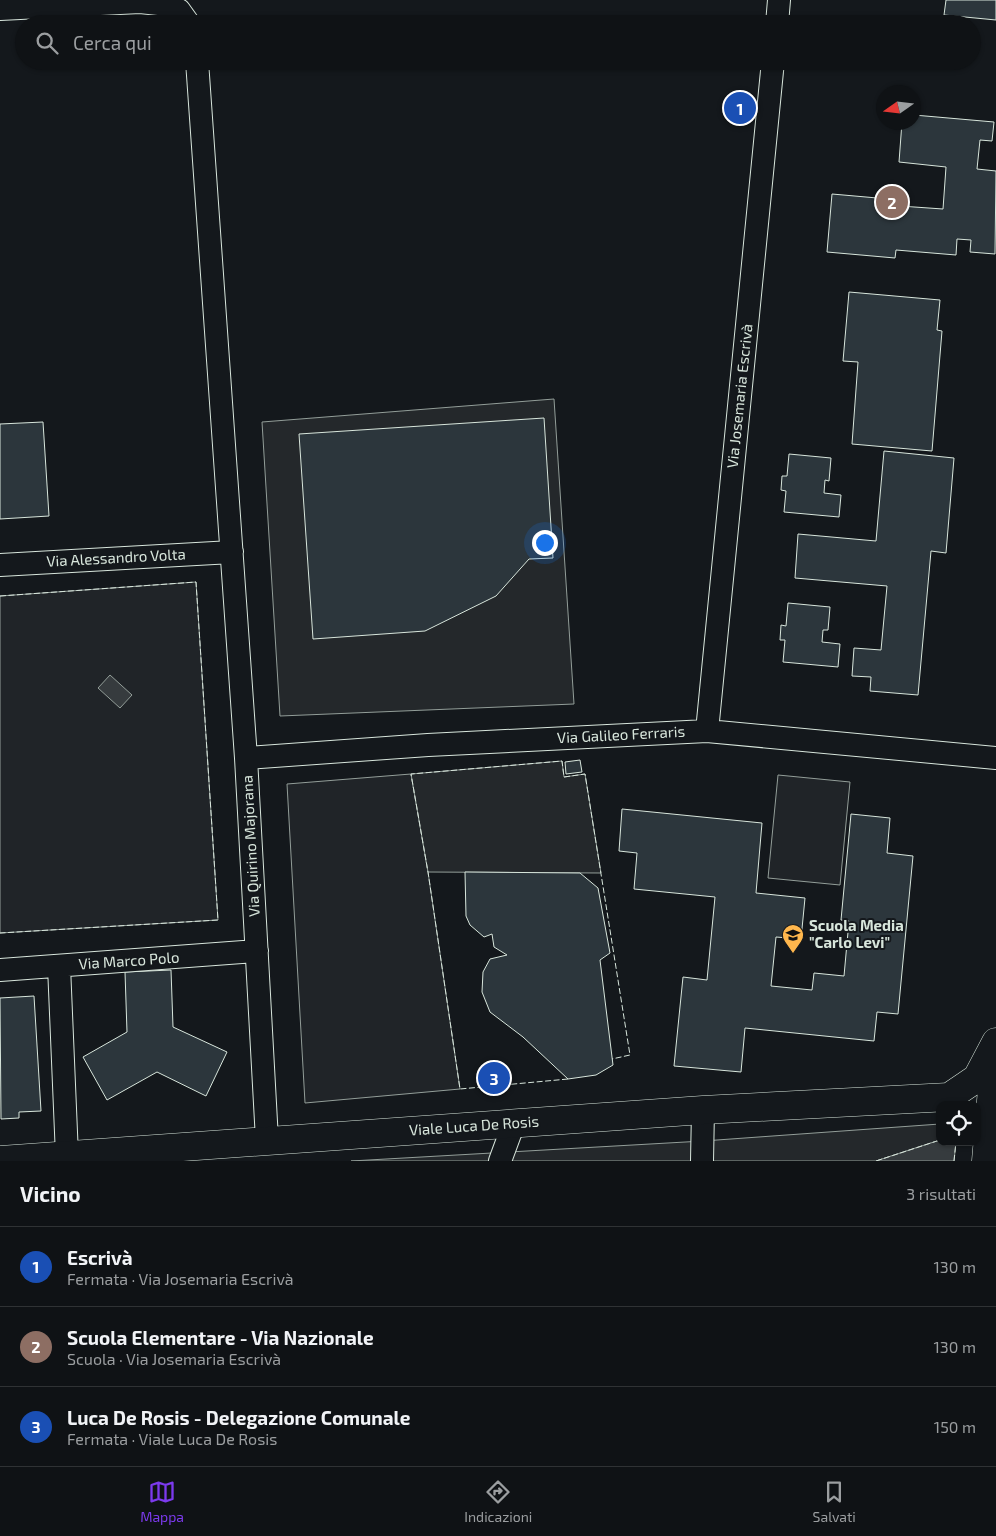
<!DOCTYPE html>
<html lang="it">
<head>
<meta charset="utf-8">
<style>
  :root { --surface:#0f1215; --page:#181b1e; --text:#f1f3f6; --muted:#9b9ea0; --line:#2f3234; --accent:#7c3aed }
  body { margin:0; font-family:"Exo 2",sans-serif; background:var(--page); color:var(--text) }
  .controls { position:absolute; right:15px; bottom:15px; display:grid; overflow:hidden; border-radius:10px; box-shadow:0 1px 4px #0004 }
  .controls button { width:45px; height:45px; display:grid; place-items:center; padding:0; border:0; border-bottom:1px solid var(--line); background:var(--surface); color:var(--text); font:25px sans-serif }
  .compass { position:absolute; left:876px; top:85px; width:45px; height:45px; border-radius:50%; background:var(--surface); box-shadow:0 1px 4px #0004; rotate:256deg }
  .you { position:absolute; left:544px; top:542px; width:18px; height:18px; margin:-12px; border:4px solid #fff; border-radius:50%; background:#1a73e8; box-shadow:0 0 0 8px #1a73e833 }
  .badge { display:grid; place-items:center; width:32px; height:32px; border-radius:50%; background:var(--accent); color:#fff; font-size:16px; font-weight:700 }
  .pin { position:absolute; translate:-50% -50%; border:2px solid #fff; box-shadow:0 1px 5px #0006 }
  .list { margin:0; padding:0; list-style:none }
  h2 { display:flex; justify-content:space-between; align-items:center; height:65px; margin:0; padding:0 20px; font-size:21px }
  h2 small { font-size:16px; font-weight:400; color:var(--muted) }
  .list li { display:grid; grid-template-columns:32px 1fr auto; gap:15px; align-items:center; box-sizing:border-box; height:80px; padding:0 20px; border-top:1px solid var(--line) }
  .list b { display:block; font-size:19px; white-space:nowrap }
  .list p { margin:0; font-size:16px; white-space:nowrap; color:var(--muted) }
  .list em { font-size:16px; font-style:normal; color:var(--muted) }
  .icon { flex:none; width:28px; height:28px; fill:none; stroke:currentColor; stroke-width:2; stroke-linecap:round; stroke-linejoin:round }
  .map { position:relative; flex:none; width:996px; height:1161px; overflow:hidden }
  .search { position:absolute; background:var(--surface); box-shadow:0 1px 4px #0004; left:15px; right:15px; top:15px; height:55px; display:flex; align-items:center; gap:12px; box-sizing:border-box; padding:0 18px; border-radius:28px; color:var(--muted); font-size:19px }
  .sheet { height:305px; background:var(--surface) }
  nav { display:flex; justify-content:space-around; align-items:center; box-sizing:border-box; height:70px; border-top:1px solid var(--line); background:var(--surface); font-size:14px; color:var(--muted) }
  nav a { display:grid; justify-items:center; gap:2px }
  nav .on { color:var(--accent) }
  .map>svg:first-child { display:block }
  .green { fill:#202428; stroke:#939e99 }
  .parking { fill:#24282b; stroke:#939e99 }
  .water { fill:#363b3e; stroke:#939e99 }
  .building { fill:#2c363c; stroke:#d8e6dc }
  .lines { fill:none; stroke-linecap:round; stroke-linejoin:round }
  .street-casing { stroke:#d8e6dc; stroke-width:24 }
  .secondary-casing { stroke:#d8e6dc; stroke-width:29 }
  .street { stroke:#14181c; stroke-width:22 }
  .secondary { stroke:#14181c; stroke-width:28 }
  .fence { stroke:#d8e6dc; stroke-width:1; stroke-dasharray:6 2.5; stroke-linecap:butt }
  .labels { text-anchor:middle; stroke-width:4; stroke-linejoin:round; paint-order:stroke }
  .street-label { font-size:15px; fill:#d8e6dc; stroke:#14181c }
  .poi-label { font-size:15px; font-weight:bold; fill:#d8e6dc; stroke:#14181c; text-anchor:start }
</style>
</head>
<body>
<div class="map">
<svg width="996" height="1161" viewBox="0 0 996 1161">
  <rect width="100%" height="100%" fill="#14181c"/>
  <path class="green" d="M 196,582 L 218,920 L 0,933 L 0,596 Z
    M 411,774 L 428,872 L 460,1089 L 305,1103 L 287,784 Z
    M 778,775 L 850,782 L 840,885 L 768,878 Z"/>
  <path class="parking" d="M 554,399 L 574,704 L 280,716 L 262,422 Z
    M 562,761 L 564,777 L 585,774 L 601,873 L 428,872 L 411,774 Z
    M 940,1124 L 940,1140 L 876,1161 L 351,1161 L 703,1141 Z"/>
  <path class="water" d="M 110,675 L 132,695 L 120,708 L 98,688 Z
    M 940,1140 L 940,1142 L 956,1142 L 954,1161 L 876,1161 Z"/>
  <path class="building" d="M 946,0 L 996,0 L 996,20 L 944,15 Z
    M 914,115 L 994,122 L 992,141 L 980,140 L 977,169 L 996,171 L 995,254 L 970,252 L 971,240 L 957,239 L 956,255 L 896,250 L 895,258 L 827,252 L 832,194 L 900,200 L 900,206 L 943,209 L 946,167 L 899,162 L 902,122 L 914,122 Z
    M 849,292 L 940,300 L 937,330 L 942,331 L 932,451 L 852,444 L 858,362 L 843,361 Z
    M 544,418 L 553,558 L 529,559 L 496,596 L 425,631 L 313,639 L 299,434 Z
    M 43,422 L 49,516 L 0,519 L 0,424 Z
    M 884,451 L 954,458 L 946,553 L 931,551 L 918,695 L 870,691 L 871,677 L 852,676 L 854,648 L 881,650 L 887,586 L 795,578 L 798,534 L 876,541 Z
    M 789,454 L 831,458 L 829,481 L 825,480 L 824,493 L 841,495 L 839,517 L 784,512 L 786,491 L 781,490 L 782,476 L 787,476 Z
    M 788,603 L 830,607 L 828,630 L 823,630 L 822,642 L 840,644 L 838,667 L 783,662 L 785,640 L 780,640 L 781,625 L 786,626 Z
    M 580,760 L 582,772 L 566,774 L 565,762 Z
    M 622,809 L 762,823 L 756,893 L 805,898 L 801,939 L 776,937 L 771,986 L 812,990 L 814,973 L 844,976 L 849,921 L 841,920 L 851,814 L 890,818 L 887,853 L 913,856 L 898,1014 L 877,1012 L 874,1041 L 745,1028 L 741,1072 L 674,1066 L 683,977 L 707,980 L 715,897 L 634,889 L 637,853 L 619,851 Z
    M 465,872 L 580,873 L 598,888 L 610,953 L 600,960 L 613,1065 L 596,1075 L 568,1079 L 523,1037 L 490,1012 L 482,992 L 483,972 L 490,959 L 507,955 L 494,947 L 492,934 L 484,937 L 470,925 L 466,916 Z
    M 171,970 L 173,1027 L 227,1052 L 206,1096 L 157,1072 L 107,1100 L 83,1057 L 127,1032 L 125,972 Z
    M 34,996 L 41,1111 L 19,1112 L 19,1118 L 1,1119 L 0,998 Z"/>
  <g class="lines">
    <g class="street-casing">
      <path id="street" d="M 0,9 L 140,2 L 168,5 L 179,10 L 189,24
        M 777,24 L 779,0
        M 197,61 L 246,758 L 267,1140
        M 0,565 L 232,552
        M 707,731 L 773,61
        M 246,758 L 428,745 L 707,731 L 996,758
        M 59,966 L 67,1156
        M 0,970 L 257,951
        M 500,1161 L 514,1123
        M 702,1161 L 703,1110"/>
    </g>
    <g class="secondary-casing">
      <path id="secondary" d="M 0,1160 L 703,1110 L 949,1097 L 977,1078 L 996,1042
        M 986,1161 L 995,1053"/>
    </g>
    <use href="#street" class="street"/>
    <use href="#secondary" class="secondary"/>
    <path class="fence" d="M 0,596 L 196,582 L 218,920 L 0,933
      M 568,1079 L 460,1089 L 428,872 L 411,774 L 562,761 L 564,777 L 585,774 L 630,1055 L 612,1059
      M 876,1161 L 940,1140
      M 954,1161 L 956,1142"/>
  </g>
  <defs>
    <g id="school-pin" transform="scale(1.125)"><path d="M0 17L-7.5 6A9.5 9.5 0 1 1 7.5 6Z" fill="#ffb74d" stroke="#14181c"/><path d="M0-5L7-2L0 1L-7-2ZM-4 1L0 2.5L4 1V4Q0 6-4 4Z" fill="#111"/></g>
  </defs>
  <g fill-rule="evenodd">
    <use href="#school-pin" x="793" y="935"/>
  </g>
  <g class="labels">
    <g class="street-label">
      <text transform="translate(740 396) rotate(-84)" y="5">Via Josemaria Escrivà</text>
      <text transform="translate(116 558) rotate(-3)" y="5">Via Alessandro Volta</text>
      <text transform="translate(621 735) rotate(-3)" y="5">Via Galileo Ferraris</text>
      <text transform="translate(251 846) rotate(-93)" y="5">Via Quirino Majorana</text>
      <text transform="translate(129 961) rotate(-4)" y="5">Via Marco Polo</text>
      <text transform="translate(474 1126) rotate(-4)" y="5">Viale Luca De Rosis</text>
    </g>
    <g class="poi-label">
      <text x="809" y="931">Scuola Media<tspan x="809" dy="17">"Carlo Levi"</tspan></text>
    </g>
  </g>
</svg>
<div class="controls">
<button><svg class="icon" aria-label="locate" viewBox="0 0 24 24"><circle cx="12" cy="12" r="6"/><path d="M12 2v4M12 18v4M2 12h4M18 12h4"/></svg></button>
</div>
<svg class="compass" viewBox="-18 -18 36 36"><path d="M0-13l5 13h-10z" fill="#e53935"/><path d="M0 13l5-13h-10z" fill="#9b9ea0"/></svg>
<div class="you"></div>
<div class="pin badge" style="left:740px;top:108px;background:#1a4fb4">1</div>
<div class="pin badge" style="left:892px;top:202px;background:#8d6e63">2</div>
<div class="pin badge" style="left:494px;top:1078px;background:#1a4fb4">3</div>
<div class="search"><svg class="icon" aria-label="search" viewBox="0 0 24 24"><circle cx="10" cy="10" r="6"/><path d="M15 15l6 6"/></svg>Cerca qui</div>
</div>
<section class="sheet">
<h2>Vicino<small>3 risultati</small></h2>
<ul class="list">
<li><span class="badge" style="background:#1a4fb4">1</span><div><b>Escrivà</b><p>Fermata · Via Josemaria Escrivà</p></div><em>130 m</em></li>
<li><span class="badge" style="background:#8d6e63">2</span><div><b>Scuola Elementare - Via Nazionale</b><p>Scuola · Via Josemaria Escrivà</p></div><em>130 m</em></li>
<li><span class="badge" style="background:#1a4fb4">3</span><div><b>Luca De Rosis - Delegazione Comunale</b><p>Fermata · Viale Luca De Rosis</p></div><em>150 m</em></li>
</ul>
</section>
<nav>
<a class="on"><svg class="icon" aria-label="map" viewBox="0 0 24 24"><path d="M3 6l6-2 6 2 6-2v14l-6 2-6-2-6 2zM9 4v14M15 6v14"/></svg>Mappa</a>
<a><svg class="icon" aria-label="directions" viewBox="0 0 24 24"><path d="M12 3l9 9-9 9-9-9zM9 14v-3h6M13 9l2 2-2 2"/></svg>Indicazioni</a>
<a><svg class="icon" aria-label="saved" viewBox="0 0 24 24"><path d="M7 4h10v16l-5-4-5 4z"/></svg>Salvati</a>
</nav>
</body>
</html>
